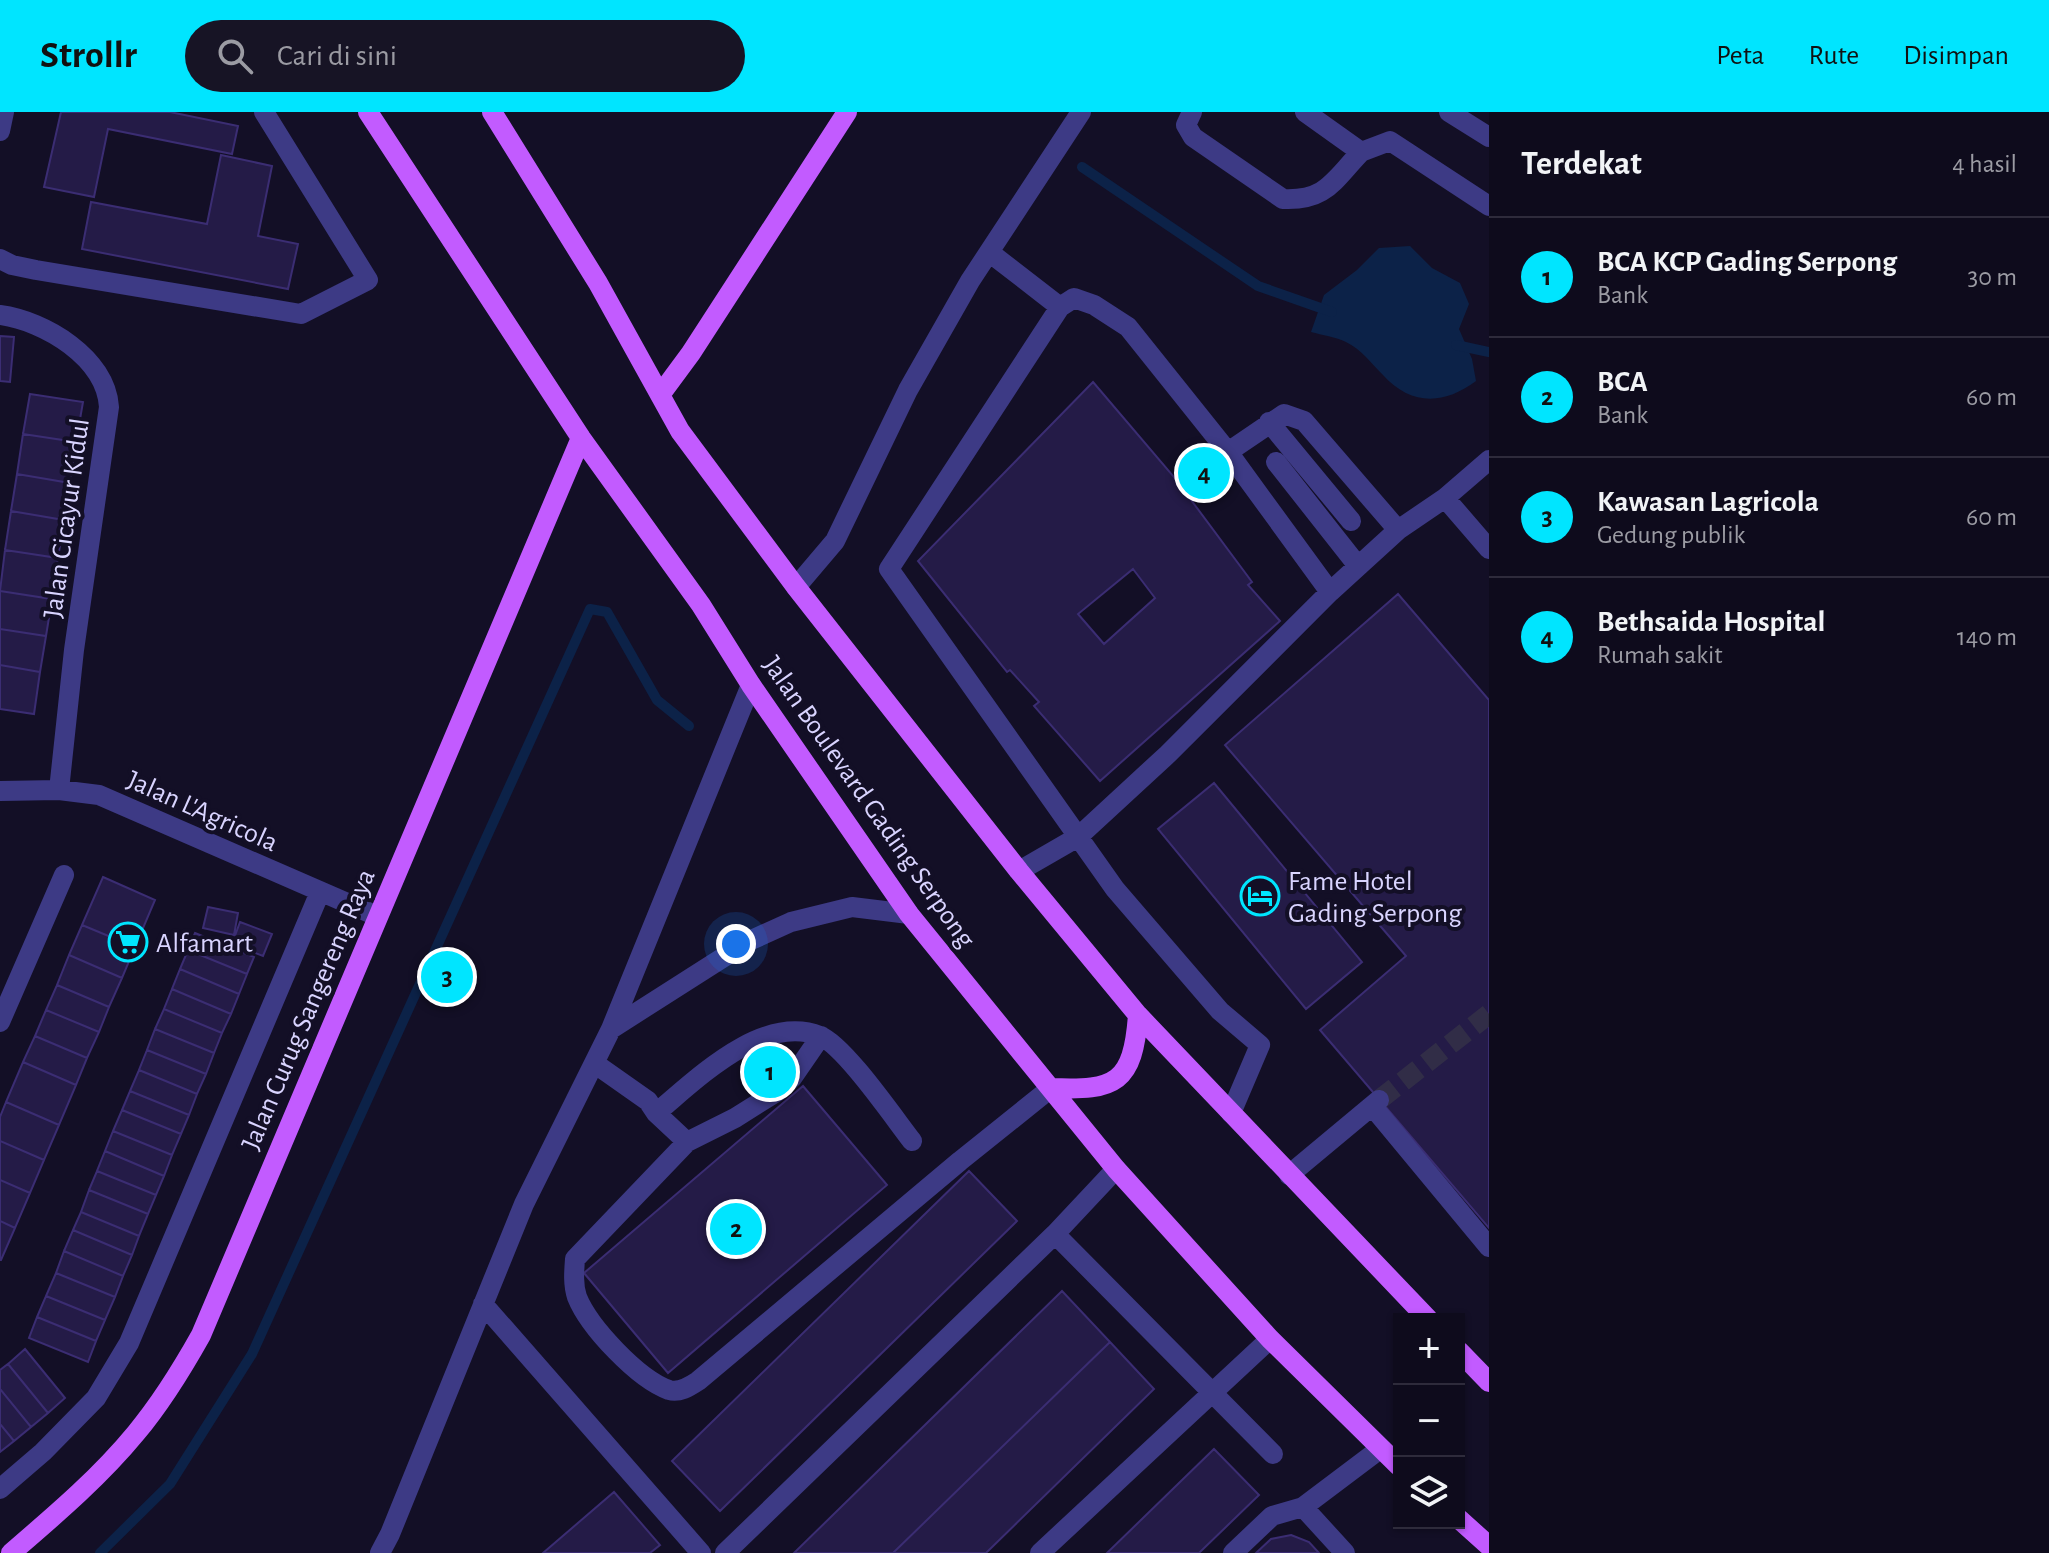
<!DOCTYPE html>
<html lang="id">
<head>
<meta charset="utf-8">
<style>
  :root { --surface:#0e0b1c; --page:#171425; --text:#f1f3f6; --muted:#9b9ba3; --line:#2e2b3b; --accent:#00e5ff }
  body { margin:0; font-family:"Alegreya Sans",sans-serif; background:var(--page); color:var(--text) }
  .controls { position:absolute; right:24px; bottom:24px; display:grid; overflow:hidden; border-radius:0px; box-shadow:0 2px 6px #0004 }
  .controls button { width:72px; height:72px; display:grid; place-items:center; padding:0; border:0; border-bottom:2px solid var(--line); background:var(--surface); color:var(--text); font:40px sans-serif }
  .you { position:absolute; left:736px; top:832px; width:28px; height:28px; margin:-20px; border:6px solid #fff; border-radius:50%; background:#1a73e8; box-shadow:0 0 0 12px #1a73e833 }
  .badge { display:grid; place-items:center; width:52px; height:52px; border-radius:50%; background:var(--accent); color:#111; font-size:26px; font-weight:700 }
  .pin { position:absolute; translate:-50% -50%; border:4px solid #fff; box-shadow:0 2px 8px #0006 }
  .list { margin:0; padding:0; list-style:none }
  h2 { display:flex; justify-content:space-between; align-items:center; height:104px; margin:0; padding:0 32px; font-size:34px }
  h2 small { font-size:26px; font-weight:400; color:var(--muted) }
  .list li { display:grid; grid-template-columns:52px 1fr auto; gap:24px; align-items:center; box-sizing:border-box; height:120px; padding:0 32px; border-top:2px solid var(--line) }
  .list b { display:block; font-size:30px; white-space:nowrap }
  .list p { margin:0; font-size:26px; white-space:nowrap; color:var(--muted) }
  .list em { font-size:26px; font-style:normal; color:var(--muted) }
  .icon { flex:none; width:44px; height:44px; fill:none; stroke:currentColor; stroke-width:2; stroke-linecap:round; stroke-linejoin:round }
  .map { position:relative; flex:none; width:1489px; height:1441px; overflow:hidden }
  header { display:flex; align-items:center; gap:48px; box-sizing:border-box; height:112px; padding:0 40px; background:var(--accent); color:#111 }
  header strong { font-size:38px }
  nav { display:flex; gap:44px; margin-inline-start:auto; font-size:28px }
  .search { width:560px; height:72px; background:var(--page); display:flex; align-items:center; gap:20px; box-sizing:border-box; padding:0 28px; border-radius:44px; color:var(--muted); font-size:30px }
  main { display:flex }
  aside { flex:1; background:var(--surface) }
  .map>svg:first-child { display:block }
  .water { fill:#0c2248 }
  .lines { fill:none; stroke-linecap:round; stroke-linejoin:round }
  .stream { stroke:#0c2248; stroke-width:10 }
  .building { fill:#241b47; stroke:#3b2d73; stroke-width:2; fill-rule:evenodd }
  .minor-tunnel { stroke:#312d47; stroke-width:20; stroke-dasharray:20 10; stroke-linecap:butt }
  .minor { stroke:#3d3a85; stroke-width:20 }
  .major { stroke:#c25bff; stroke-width:20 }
  .labels { text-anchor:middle; stroke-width:8; stroke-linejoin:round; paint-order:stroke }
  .street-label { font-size:28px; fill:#d9d4ff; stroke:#130f26 }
  .poi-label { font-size:28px; fill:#d9d4ff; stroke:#130f26; text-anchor:start }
</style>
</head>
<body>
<header>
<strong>Strollr</strong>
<div class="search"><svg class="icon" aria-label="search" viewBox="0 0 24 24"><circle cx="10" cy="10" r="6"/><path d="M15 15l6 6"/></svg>Cari di sini</div>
<nav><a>Peta</a><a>Rute</a><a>Disimpan</a></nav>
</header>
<main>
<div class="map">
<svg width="1489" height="1441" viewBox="0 0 1489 1441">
  <rect width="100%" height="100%" fill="#130f26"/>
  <path class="water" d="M 1410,134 L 1432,156 L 1460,171 L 1469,192 L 1459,217 L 1472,247 L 1476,269 C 1444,293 1411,294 1383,263 C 1371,251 1362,238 1346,230 C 1336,225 1322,223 1311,220 L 1324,183 L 1357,158 L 1379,136 Z"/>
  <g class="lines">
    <path class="stream" d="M 1082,55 L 1258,174 L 1332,200
      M 1456,233 L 1489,240
      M 100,1441 L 170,1372 L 252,1242 L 590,497 L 607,500 L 657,588 L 689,614"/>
  </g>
  <path class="building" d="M 61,0 L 170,0 L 238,14 L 232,42 L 108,17 L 94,85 L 44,75 Z
    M 221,43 L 272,54 L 258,124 L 298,132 L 288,177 L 82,137 L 91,90 L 207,112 Z
    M 0,224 L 14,225 L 10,270 L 0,269 Z
    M 1093,270 L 1174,365 L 1252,470 L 1248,473 L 1280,509 L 1100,669 L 1034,594 L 1039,590 L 1010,558 L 1007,560 L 918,449 ZM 1133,457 L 1155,486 L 1104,532 L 1078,502 Z
    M 30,282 L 83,290 L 76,330 L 23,322 Z
    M 23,322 L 76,330 L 70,371 L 17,362 Z
    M 17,362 L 70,371 L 64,408 L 11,399 Z
    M 11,399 L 64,408 L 58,446 L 5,438 Z
    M 5,438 L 58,446 L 52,487 L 0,479 Z
    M 0,479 L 52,487 L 46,524 L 0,517 Z
    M 1398,482 L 1489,588 L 1489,1116 L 1320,918 L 1406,844 L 1225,633 Z
    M 0,517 L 46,524 L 40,560 L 0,553 Z
    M 0,553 L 40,560 L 34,602 L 0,597 Z
    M 1214,671 L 1362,850 L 1306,897 L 1158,717 Z
    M 103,765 L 155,788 L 135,835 L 82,813 Z
    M 208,795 L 238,801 L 234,823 L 203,816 Z
    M 240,810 L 272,822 L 263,844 L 232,832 Z
    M 82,813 L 135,835 L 122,866 L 69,843 Z
    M 195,821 L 254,845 L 247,862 L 188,838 Z
    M 188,838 L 247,862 L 239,882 L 180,857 Z
    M 69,843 L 122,866 L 109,895 L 57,873 Z
    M 180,857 L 239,882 L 231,902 L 172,877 Z
    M 57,873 L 109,895 L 99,920 L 46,898 Z
    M 172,877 L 231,902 L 222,921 L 164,897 Z
    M 164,897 L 222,921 L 214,941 L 155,917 Z
    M 46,898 L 99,920 L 87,946 L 35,924 Z
    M 155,917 L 214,941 L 206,962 L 147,938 Z
    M 35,924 L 87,946 L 76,973 L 23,950 Z
    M 147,938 L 206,962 L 197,982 L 139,958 Z
    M 23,950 L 76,973 L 59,1013 L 6,990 Z
    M 139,958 L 197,982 L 189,1003 L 130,979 Z
    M 803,974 L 887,1073 L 668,1261 L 584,1161 Z
    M 130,979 L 189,1003 L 181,1022 L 122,998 Z
    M 6,990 L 59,1013 L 44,1048 L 0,1029 L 0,1005 Z
    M 122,998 L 181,1022 L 172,1043 L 113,1019 Z
    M 113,1019 L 172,1043 L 164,1064 L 105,1039 Z
    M 0,1029 L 44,1048 L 30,1081 L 0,1068 Z
    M 105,1039 L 164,1064 L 156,1083 L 97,1059 Z
    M 97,1059 L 156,1083 L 148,1102 L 89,1078 Z
    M 969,1059 L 1017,1109 L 720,1399 L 672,1349 Z
    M 0,1068 L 30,1081 L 15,1116 L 0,1109 Z
    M 89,1078 L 148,1102 L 139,1124 L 81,1100 Z
    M 81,1100 L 139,1124 L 132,1143 L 73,1118 Z
    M 0,1109 L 15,1116 L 1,1148 L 0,1148 Z
    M 73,1118 L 132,1143 L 123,1164 L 64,1139 Z
    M 64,1139 L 123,1164 L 115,1185 L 56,1161 Z
    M 56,1161 L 115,1185 L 105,1208 L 46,1184 Z
    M 1062,1179 L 1110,1230 L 893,1441 L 794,1441 Z
    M 46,1184 L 105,1208 L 96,1229 L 37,1205 Z
    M 37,1205 L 96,1229 L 88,1250 L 29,1226 Z
    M 1110,1230 L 1154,1277 L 986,1441 L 893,1441 Z
    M 25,1237 L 65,1286 L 48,1301 L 8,1252 Z
    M 8,1252 L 48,1301 L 31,1315 L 0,1277 L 0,1258 Z
    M 0,1277 L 31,1315 L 14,1329 L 0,1312 Z
    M 0,1312 L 14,1329 L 0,1340 Z
    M 1214,1337 L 1259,1383 L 1199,1441 L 1107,1441 Z
    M 614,1380 L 660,1433 L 650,1441 L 543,1441 Z
    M 1291,1423 L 1309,1430 L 1319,1441 L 1256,1441 L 1271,1427 Z"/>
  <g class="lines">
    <path class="minor-tunnel" d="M 1379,988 L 1489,902"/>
    <path class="minor" d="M 1192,0 L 1186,13 L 1193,25 L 1283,87 C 1326,89 1333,69 1361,40
      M 1305,0 L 1361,40 L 1390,29 L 1489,94
      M 1449,0 L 1489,25
      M 0,19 L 4,0
      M 989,140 L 1060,195
      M 0,147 L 12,153 L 36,158 L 301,202 L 368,168 L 264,0
      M 0,203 C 45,209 106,246 109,295 L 74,538 L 59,678
      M 1269,310 L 1351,409
      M 1276,350 L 1358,454
      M 1445,386 L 1489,437
      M 1398,418 L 1445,386 L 1489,348
      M 796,475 L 835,429 L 908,278 L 970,169 L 1081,0
      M 0,679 L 59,678 L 99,683 L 377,804
      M 1019,759 L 1078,725 L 1168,642 L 1330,480 L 1398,418 L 1304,309 L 1284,302 L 1228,340
      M 0,910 L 64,763
      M 611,917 L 749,829 L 791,810 L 852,795 L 909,802
      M 821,924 L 792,966 L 778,979 L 735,1006 L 687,1030 L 575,1147 C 574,1160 573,1173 577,1185 C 589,1215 638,1267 669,1278 C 679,1281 689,1275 698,1269 L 960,1049 L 1051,976
      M 594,951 L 648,989 L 656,1001 L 687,1030
      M 1373,995 L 1489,1135
      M 656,1001 C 696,968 762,901 820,924 C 844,933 894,1006 912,1029
      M 1231,1001 L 1260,933 L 1220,899 L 1115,777 L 889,457 L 1060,195 L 1074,186 L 1094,193 L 1128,215 L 1228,340 L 1330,480
      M 1289,1063 L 1379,988
      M 1055,1122 L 1273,1342
      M 483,1192 L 701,1441
      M 0,1377 L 43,1340 L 96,1286 L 129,1231 L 320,780
      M 380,1441 L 390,1422 L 524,1092 L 611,917 L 751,573
      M 725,1441 L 1055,1122 L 1116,1057
      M 1040,1441 L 1270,1227
      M 1233,1441 L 1272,1404 L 1303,1395
      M 1345,1441 L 1303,1395 L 1380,1337"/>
    <path class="major" d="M 368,0 L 581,326 L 701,493 L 751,573 L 909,802 L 1116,1057 L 1270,1227 L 1399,1354
      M 492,0 L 598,171 L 680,319 L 796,475 L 1019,759 L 1138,903 L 1428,1207
      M 660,283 L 691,241 L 847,0
      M 1051,976 C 1116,979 1133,971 1138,903
      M 1459,1239 L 1489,1270
      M 1459,1407 L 1489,1434
      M 11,1441 C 54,1404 99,1366 136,1321 C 161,1291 182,1257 201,1223 L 581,326"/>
  </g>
  <defs>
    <g id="hotel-ring" transform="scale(2)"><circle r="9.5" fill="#130f26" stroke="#00e5ff" stroke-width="1.5"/><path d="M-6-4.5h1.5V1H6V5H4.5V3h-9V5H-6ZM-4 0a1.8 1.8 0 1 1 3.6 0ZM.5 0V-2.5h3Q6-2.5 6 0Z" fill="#00e5ff"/></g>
    <g id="supermarket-ring" transform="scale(2)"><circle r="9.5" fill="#130f26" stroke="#00e5ff" stroke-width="1.5"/><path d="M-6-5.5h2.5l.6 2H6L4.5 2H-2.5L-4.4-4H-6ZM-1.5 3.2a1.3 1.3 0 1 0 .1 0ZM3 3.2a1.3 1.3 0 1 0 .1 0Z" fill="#00e5ff"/></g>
  </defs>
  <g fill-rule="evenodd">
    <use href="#hotel-ring" x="1260" y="784"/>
    <use href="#supermarket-ring" x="128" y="830"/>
  </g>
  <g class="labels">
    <g class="street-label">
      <text transform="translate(65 406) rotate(-82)" y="10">Jalan Cicayur Kidul</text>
      <text transform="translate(870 689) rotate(55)" y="10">Jalan Boulevard Gading Serpong</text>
      <text transform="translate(203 698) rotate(24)" y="10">Jalan L'Agricola</text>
      <text transform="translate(307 897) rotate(-67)" y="10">Jalan Curug Sangereng Raya</text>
    </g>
    <g class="poi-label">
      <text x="1288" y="778">Fame Hotel<tspan x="1288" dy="32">Gading Serpong</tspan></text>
      <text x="156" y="840">Alfamart</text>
    </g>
  </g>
</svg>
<div class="controls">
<button>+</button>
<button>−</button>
<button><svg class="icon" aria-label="layers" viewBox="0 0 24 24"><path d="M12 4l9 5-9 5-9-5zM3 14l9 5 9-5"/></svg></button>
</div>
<div class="you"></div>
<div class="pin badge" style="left:770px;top:960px">1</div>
<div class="pin badge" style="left:736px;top:1117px">2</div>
<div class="pin badge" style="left:447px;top:865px">3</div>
<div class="pin badge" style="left:1204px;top:361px">4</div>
</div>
<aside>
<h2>Terdekat<small>4 hasil</small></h2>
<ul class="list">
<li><span class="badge">1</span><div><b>BCA KCP Gading Serpong</b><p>Bank</p></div><em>30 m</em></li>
<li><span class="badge">2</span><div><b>BCA</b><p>Bank</p></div><em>60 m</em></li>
<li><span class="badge">3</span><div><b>Kawasan Lagricola</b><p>Gedung publik</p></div><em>60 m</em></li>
<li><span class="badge">4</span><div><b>Bethsaida Hospital</b><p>Rumah sakit</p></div><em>140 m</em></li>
</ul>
</aside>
</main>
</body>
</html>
